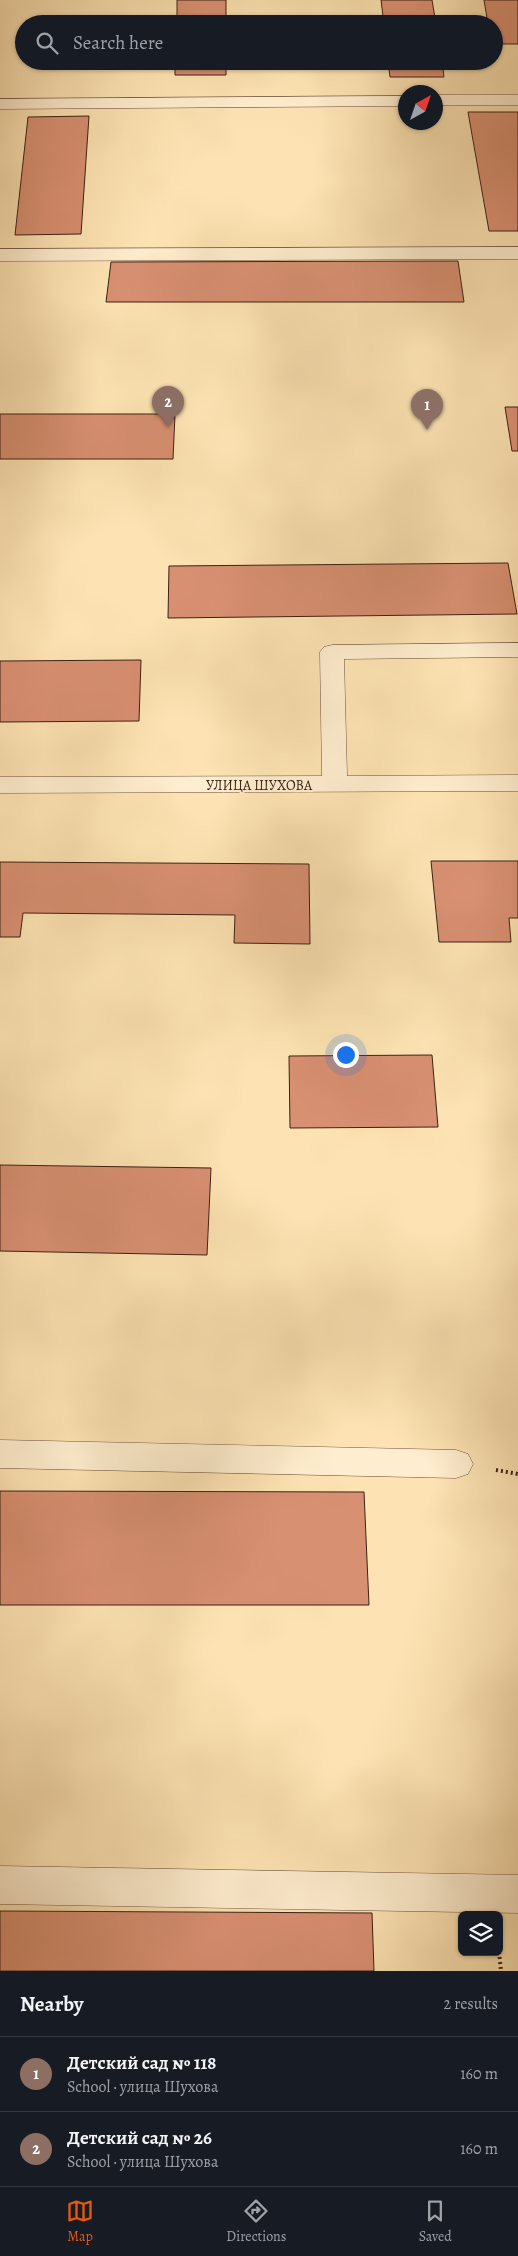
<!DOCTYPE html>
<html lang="en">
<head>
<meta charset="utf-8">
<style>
  :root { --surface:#171b24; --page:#242831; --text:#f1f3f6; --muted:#9ea1a6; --line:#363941; --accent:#ea580c }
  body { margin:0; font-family:Alegreya,serif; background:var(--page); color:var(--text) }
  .controls { position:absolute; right:15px; bottom:15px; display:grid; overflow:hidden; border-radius:8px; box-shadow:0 1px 4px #0004 }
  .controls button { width:45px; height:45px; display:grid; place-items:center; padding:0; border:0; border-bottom:1px solid var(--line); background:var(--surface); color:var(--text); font:25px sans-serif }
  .compass { position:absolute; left:398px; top:85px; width:45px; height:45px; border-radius:50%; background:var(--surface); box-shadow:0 1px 4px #0004; rotate:40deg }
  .you { position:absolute; left:345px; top:1054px; width:18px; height:18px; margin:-12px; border:4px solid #fff; border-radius:50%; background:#1a73e8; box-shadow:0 0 0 8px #1a73e833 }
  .badge { display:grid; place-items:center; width:32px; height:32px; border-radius:50%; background:var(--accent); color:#fff; font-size:16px; font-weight:700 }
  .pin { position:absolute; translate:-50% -41px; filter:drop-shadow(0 1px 2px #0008) }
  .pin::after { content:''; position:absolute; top:26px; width:18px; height:15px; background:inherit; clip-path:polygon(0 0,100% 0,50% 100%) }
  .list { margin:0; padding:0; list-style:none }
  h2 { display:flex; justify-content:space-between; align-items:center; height:65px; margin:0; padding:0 20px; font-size:21px }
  h2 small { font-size:16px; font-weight:400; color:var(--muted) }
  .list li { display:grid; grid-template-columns:32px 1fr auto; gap:15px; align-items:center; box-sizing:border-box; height:75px; padding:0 20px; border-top:1px solid var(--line) }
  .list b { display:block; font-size:19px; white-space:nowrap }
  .list p { margin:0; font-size:16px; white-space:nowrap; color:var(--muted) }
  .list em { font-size:16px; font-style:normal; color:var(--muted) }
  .icon { flex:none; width:28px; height:28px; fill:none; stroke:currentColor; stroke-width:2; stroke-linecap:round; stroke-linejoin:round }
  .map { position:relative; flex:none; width:518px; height:1971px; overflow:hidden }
  .search { position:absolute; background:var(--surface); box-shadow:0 1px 4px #0004; left:15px; right:15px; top:15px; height:55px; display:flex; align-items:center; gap:12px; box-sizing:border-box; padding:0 18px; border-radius:28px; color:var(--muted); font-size:19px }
  .sheet { height:215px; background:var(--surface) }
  nav { display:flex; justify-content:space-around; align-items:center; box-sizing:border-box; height:70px; border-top:1px solid var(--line); background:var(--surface); font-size:14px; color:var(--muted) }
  nav a { display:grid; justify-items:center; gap:2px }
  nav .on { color:var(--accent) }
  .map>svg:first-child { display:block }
  .building { fill:#d89072; stroke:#3b2113 }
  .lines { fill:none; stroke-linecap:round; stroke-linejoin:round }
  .minor-casing { stroke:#6c523b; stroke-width:1 }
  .path { stroke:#3b2113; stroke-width:4; stroke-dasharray:2 3; stroke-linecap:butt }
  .minor { fill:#feedce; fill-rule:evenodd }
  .labels { text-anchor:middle; stroke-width:4; stroke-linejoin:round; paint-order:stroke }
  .street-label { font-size:14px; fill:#3b2113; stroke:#feedce }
</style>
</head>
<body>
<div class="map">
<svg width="518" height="1971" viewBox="0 0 518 1971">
  <rect width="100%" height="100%" fill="#fde3b3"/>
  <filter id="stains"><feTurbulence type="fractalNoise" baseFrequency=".004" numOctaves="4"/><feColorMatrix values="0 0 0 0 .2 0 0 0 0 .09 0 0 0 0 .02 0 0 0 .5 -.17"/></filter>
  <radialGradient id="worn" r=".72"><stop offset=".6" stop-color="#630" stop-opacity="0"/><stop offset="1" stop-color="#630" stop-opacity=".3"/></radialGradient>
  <path class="building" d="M 177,0 L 226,0 L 226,24 L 177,24 Z
    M 381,0 L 432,0 L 436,24 L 384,24 Z
    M 484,0 L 518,0 L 518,44 L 494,44 L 494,24 L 488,24 Z
    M 175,61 L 226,61 L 226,75 L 175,75 Z
    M 388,61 L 442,61 L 444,77 L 390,77 Z
    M 468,112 L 518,112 L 518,231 L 489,231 Z
    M 89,116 L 81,234 L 15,235 L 28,117 Z
    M 458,261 L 464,302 L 106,302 L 111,262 Z
    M 505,407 L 518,407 L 518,451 L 512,451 Z
    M 0,414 L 175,414 L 173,459 L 0,459 Z
    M 508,563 L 517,614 L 168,618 L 169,566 Z
    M 141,660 L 139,721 L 0,722 L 0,661 Z
    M 431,861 L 518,861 L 518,918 L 509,918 L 511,942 L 439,942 Z
    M 0,862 L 309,864 L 310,944 L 234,943 L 235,915 L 23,913 L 20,937 L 0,937 Z
    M 432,1055 L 438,1127 L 290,1128 L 289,1056 Z
    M 0,1165 L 211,1168 L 207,1255 L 0,1251 Z
    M 0,1491 L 364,1492 L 369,1605 L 0,1605 Z
    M 0,1911 L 372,1913 L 374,1971 L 0,1971 Z"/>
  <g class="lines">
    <g class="minor-casing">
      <path id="minor" d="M 436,95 L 518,95 L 518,105 L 436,105 Z
        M 406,96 L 406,106 L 0,109 L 0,99 Z
        M 518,247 L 518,259 L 0,261 L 0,249 Z
        M 518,643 L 518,657 L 344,659 L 347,776 L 518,775 L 518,791 L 0,793 L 0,777 L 322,776 L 320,652 L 324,647 L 332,645 Z
        M 0,1440 L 456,1450 L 468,1454 L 473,1464 L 468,1474 L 456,1478 L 0,1468 Z
        M 0,1866 L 518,1875 L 518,1913 L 0,1904 Z"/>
    </g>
    <path class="path" d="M 496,1470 L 518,1474
      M 499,1952 L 501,1971"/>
    <use href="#minor" class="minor"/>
  </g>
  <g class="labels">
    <g class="street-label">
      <text x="259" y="790">УЛИЦА ШУХОВА</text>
    </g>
  </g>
  <rect width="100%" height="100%" filter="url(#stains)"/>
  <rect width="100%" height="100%" fill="url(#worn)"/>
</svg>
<div class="controls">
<button><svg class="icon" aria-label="layers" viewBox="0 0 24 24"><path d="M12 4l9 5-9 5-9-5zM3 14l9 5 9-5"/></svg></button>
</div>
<svg class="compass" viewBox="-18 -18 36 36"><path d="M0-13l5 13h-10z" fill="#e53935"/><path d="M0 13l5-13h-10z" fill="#9ea1a6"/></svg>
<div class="you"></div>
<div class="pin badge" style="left:427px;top:430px;background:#8d6e63">1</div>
<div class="pin badge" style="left:168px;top:427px;background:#8d6e63">2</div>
<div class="search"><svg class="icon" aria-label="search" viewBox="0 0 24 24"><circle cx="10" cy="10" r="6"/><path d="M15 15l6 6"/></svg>Search here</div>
</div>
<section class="sheet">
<h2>Nearby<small>2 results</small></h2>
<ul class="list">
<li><span class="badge" style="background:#8d6e63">1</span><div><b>Детский сад № 118</b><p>School · улица Шухова</p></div><em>160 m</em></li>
<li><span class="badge" style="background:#8d6e63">2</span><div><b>Детский сад № 26</b><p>School · улица Шухова</p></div><em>160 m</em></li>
</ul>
</section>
<nav>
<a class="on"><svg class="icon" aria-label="map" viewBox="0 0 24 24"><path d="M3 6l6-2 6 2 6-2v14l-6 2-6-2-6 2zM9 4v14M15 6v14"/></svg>Map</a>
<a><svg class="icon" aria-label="directions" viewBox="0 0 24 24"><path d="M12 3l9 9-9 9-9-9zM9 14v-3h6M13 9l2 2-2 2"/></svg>Directions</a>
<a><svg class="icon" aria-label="saved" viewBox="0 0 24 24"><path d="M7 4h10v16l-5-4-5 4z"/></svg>Saved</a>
</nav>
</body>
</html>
